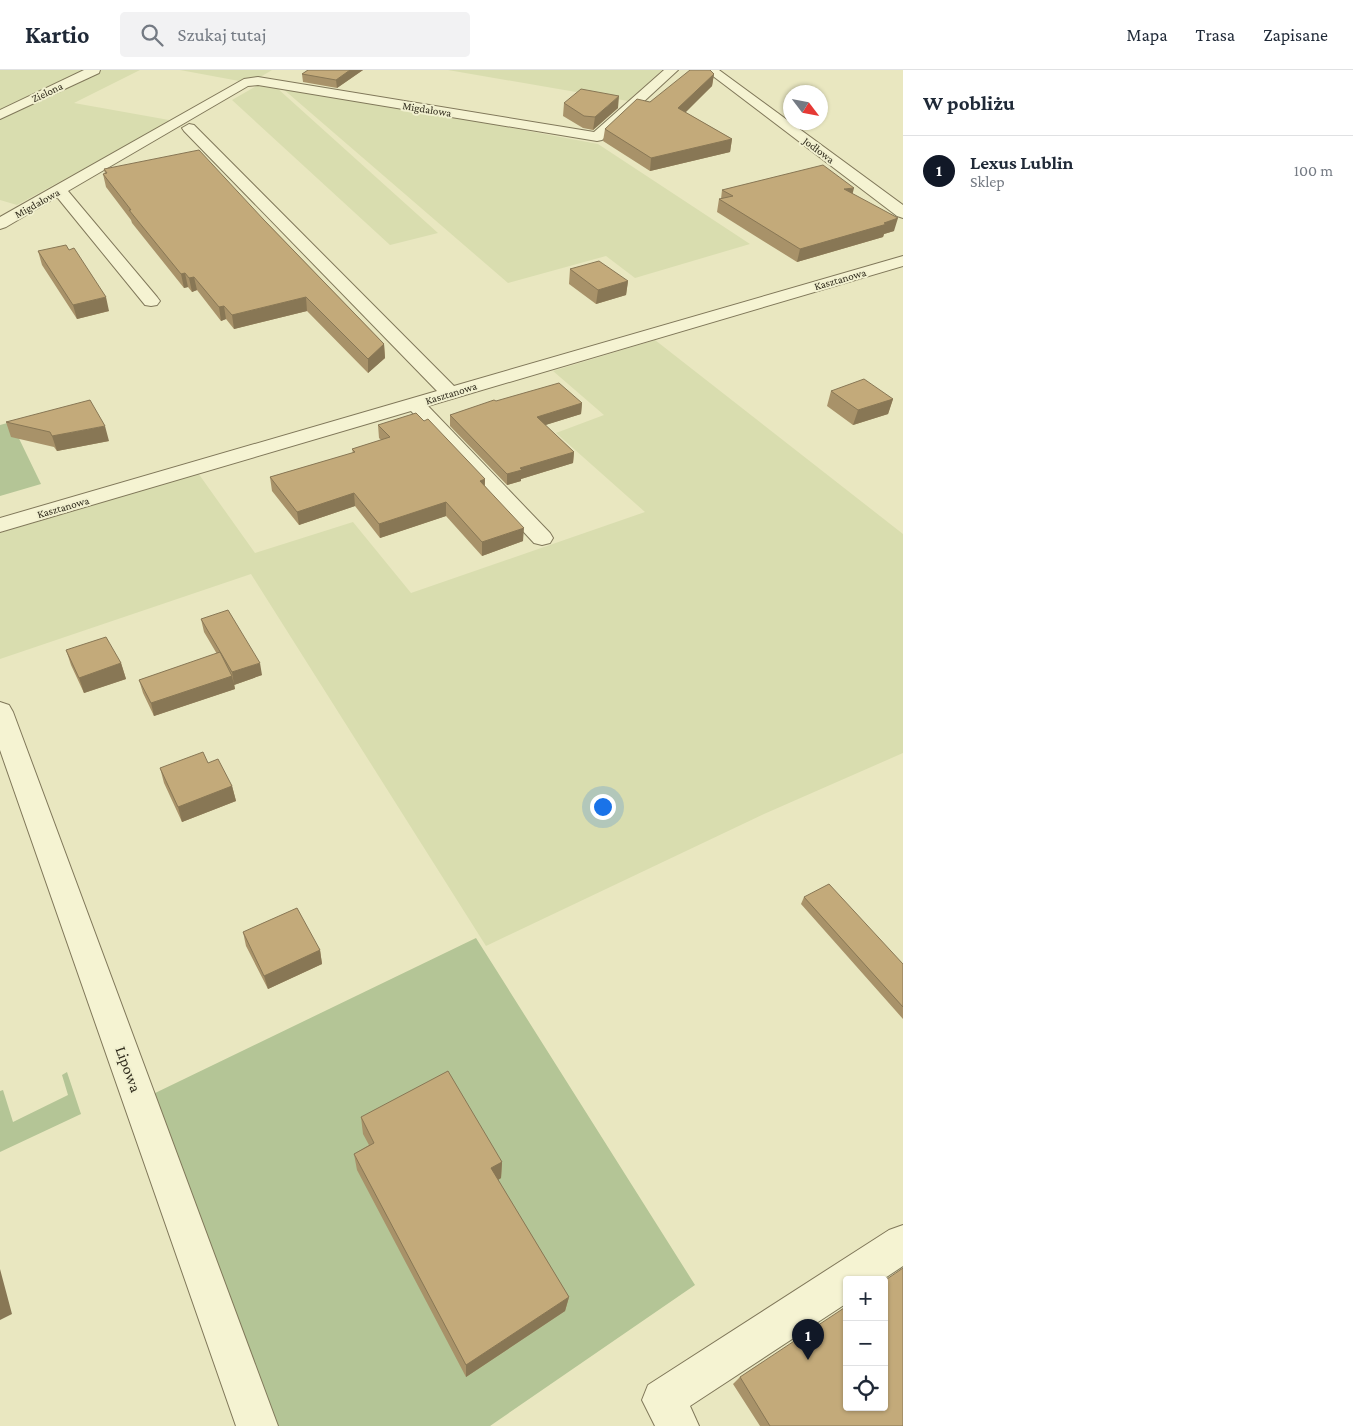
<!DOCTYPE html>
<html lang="pl">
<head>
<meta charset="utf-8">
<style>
  :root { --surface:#fff; --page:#f2f2f3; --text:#1f2937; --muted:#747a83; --line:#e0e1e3; --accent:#111827 }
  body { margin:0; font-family:"Crimson Pro",serif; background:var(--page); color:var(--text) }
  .controls { position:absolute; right:15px; bottom:15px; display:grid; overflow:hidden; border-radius:5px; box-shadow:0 1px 4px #0004 }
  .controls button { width:45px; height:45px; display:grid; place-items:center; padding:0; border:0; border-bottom:1px solid var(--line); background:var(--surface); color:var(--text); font:25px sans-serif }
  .compass { position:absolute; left:783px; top:15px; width:45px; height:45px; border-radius:50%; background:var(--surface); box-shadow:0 1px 4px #0004; rotate:122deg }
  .you { position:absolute; left:602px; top:736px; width:18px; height:18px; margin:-12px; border:4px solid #fff; border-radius:50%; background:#1a73e8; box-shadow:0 0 0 8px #1a73e833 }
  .badge { display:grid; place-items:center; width:32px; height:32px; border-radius:50%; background:var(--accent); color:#fff; font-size:16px; font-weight:700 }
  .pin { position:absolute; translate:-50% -41px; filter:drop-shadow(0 1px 2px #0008) }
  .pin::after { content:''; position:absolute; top:26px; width:18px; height:15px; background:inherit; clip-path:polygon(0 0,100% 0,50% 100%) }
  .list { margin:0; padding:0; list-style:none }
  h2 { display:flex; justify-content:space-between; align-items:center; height:65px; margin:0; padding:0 20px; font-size:21px }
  h2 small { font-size:16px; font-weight:400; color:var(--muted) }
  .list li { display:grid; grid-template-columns:32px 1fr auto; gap:15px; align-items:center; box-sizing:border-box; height:70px; padding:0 20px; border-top:1px solid var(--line) }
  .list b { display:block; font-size:19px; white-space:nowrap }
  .list p { margin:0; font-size:16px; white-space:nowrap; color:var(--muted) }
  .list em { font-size:16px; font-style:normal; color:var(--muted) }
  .icon { flex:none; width:28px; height:28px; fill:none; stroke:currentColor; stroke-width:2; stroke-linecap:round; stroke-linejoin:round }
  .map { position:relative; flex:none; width:903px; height:1356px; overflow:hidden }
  header { display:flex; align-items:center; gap:30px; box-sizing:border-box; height:70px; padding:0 25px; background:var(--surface); border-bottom:1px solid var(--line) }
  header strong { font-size:24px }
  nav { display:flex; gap:28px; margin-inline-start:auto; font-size:18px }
  .search { width:350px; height:45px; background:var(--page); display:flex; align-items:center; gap:12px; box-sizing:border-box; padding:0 18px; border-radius:5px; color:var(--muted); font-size:19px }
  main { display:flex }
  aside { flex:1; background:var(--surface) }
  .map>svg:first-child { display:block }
  .farmland { fill:#d9ddaf }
  .green { fill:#b4c596 }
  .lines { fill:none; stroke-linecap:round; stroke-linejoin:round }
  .minor-casing { stroke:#80785a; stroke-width:2 }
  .minor { fill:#f5f3d2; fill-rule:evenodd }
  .wall { fill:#a89269 }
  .shaded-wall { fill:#875 }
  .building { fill:#c3aa7a; stroke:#875 }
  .labels { text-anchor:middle; stroke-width:4; stroke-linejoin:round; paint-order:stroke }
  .far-street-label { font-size:11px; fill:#312c1d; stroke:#f1f0cf }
  .near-street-label { font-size:16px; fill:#312c1d; stroke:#f1f0cf }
</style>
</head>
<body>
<header>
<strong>Kartio</strong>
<div class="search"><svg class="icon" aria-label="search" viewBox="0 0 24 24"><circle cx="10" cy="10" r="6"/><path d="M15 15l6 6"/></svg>Szukaj tutaj</div>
<nav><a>Mapa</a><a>Trasa</a><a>Zapisane</a></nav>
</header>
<main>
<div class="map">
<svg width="903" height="1356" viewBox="0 0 903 1356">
  <rect width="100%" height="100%" fill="#e9e7c0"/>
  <path class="farmland" d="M 0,0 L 84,0 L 0,40 Z
    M 101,0 L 140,0 L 74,33 L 169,50 L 169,52 L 17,135 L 0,130 L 0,48 Z
    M 180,0 L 272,0 L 250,13 Z
    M 448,0 L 662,0 L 628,31 Z
    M 258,15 L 277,18 L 438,163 L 390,175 L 232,30 Z
    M 282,18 L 416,40 L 598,74 L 750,174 L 635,208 L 606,186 L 508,213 Z
    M 655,270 L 903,464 L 903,683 L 764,744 L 486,876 L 251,504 L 0,589 L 0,463 L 198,403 L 255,483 L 353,452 L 411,523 L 645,442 L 556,363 L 604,345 L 553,301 Z"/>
  <path class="green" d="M 11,352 L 41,414 L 0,426 L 0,355 Z
    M 476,868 L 695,1215 L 490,1356 L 278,1356 L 151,1025 Z
    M 67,1002 L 81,1044 L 0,1082 L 0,1021 L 3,1020 L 13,1052 L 68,1025 L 62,1005 Z"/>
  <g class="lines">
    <g class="minor-casing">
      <path id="minor" d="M 84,0 L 100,0 L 99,3 L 0,49 L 0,40 Z
        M 664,0 L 678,0 L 602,70 L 597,71 L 258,15 L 248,16 L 68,121 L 157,227 L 160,231 L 157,235 L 151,236 L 145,235 L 57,127 L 6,157 L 0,159 L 0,147 L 244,9 L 258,7 L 594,62 Z
        M 705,0 L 719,0 L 903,135 L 903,148 L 897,146 Z
        M 189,54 L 194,55 L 454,316 L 903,186 L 903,196 L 428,336 L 550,463 L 553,468 L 550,473 L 542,475 L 534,473 L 411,341 L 0,462 L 0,448 L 437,321 L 184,61 L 182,58 Z
        M 0,632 L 9,635 L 13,642 L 278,1356 L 236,1356 L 0,680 Z
        M 903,1155 L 903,1196 L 882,1210 L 847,1210 L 847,1233 L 690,1336 L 699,1356 L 655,1356 L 642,1330 L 648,1315 L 889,1160 Z"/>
    </g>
    <use href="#minor" class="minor"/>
  </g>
  <path class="wall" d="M 308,0 L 363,0 L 337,18 L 303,12 L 302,4 Z
    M 714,4 L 712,16 L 685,42 L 732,69 L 730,82 L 650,101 L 603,71 L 605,59 L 650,32 Z
    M 564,33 L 618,38 L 593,60 L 583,58 L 563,46 Z
    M 104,99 L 264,150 L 384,274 L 385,288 L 368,303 L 307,241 L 234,259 L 226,249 L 221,251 L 197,220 L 192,222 L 188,217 L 184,218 L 132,153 L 131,150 L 106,117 L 103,104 L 105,104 Z
    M 722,120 L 853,124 L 894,161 L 884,164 L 883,167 L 797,192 L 717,142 L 719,129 L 721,129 Z
    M 38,181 L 109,241 L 77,249 L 42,195 Z
    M 570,199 L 628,211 L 626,225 L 596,234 L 569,214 Z
    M 831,321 L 893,329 L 888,344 L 853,355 L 827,336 Z
    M 496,331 L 582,333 L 581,344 L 545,355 L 574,382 L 573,393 L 521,409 L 521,411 L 507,415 L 450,356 L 450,345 Z
    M 424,351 L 485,409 L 485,416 L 523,471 L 482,486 L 446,446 L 380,468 L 355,436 L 299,455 L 272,421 L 270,407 L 353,383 L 352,379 L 381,370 L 379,368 L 378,355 Z
    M 6,352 L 109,371 L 57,381 L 54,377 L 11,367 Z
    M 201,549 L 262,605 L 234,615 L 234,613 L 235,619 L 154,646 L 143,623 L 139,610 L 217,584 L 204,562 Z
    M 66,580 L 121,593 L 126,609 L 84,623 L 71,595 Z
    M 208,693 L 232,716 L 236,731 L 182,752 L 164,713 L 160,698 Z
    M 804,827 L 903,894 L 903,949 L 801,834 Z
    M 243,862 L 320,880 L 322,894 L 268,919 L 246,876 Z
    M 361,1047 L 502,1092 L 501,1108 L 498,1110 L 569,1227 L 565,1241 L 466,1307 L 357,1100 L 354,1084 L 369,1075 L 363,1064 Z
    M 740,1307 L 903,1356 L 760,1356 L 733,1314 Z"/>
  <path class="shaded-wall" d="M 350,0 L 363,0 L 337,18 L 336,10 Z
    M 714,4 L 712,16 L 677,51 L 678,38 Z
    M 619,26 L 618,38 L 593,60 L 595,47 Z
    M 732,69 L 730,82 L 650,101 L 651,88 Z
    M 854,118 L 851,130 L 844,119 Z
    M 898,148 L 894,161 L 884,164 L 883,167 L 797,192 L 800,179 Z
    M 185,203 L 188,217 L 184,218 L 181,204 Z
    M 194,207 L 197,220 L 192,222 L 189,208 Z
    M 628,211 L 626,225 L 596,234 L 598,220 Z
    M 106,227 L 109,241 L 77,249 L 73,235 Z
    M 306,227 L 307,241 L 234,259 L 232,245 Z
    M 224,236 L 226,249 L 221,251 L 219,237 Z
    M 384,274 L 385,288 L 368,303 L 368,289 Z
    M 893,329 L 888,344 L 853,355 L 858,340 Z
    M 582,333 L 581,344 L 536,358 L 537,347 Z
    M 105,356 L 109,371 L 57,381 L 52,366 Z
    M 574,382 L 573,393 L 521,409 L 521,411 L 507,415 L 507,404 L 520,398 Z
    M 485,409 L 484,423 L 480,411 Z
    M 354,423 L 355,436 L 299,455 L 297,442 Z
    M 446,432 L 446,446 L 380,468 L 379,454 Z
    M 524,458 L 523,471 L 482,486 L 482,472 Z
    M 121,593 L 126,609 L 84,623 L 79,608 Z
    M 260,593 L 262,605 L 234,615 L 232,602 Z
    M 232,606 L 235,619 L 154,646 L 151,633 Z
    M 232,716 L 236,731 L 182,752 L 178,737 Z
    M 320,880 L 322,894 L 268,919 L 264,906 Z
    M 502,1092 L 501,1108 L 490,1115 L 491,1098 Z
    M 0,1199 L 12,1244 L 0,1250 Z
    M 569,1227 L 565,1241 L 466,1307 L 466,1295 Z"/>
  <path class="building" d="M 308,0 L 350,0 L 336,10 L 302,4 Z
    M 690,0 L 710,0 L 714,4 L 678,38 L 732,69 L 651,88 L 605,59 L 637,29 L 650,32 Z
    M 581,19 L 619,26 L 595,47 L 584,46 L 564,33 Z
    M 199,80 L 264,150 L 384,274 L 368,289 L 306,227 L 232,245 L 224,236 L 219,237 L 194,207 L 189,208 L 185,203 L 181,204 L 129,140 L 131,140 L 103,104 L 107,103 L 104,99 Z
    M 823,95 L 854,118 L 844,119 L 898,148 L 884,153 L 887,154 L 800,179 L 719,129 L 733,126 L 722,120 Z
    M 66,175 L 69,180 L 74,178 L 106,227 L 73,235 L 38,181 Z
    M 599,191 L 628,211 L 598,220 L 570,199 Z
    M 864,309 L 893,329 L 858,340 L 831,321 Z
    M 559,313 L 582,333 L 537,347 L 574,382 L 520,398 L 522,400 L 507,404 L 450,345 L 494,330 L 496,331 Z
    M 90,330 L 105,356 L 52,366 L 50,362 L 6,352 Z
    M 416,343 L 424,351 L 428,349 L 485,409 L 480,411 L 524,458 L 482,472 L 446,432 L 379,454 L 354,423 L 297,442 L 270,407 L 355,382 L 352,379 L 390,367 L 378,355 Z
    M 228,540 L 260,593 L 232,602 L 201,549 Z
    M 106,567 L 121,593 L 79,608 L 66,580 Z
    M 220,582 L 232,606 L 151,633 L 139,610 Z
    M 203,682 L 208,693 L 218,689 L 232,716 L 178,737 L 160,698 Z
    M 829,814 L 903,894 L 903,937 L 804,827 Z
    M 297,838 L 320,880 L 264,906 L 243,862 Z
    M 448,1001 L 502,1092 L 491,1098 L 569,1227 L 466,1295 L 354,1084 L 374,1073 L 361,1047 Z
    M 903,1198 L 903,1356 L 770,1356 L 740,1307 L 847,1236 L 847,1337 L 884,1337 L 884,1211 Z"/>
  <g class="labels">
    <g class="far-street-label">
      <text transform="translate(47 22) rotate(-25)" y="4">Zielona</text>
      <text transform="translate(427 39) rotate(9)" y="4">Migdałowa</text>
      <text transform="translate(819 80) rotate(37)" y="4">Jodłowa</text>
      <text transform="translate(37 133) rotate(-29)" y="4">Migdałowa</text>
      <text transform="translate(840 209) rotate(-16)" y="4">Kasztanowa</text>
      <text transform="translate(451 323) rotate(-17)" y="4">Kasztanowa</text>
      <text transform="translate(63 437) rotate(-16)" y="4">Kasztanowa</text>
    </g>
    <g class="near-street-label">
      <text transform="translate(129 999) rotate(70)" y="6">Lipowa</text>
    </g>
  </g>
</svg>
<div class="controls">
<button>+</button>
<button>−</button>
<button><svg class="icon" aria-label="locate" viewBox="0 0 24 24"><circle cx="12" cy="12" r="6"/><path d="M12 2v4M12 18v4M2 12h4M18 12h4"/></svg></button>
</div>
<svg class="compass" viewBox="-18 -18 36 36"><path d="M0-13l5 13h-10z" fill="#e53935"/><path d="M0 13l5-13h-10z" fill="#747a83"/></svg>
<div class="you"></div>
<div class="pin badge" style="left:808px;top:1290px">1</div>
</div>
<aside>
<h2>W pobliżu<small></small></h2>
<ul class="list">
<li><span class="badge">1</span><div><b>Lexus Lublin</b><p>Sklep</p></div><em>100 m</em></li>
</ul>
</aside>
</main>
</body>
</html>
